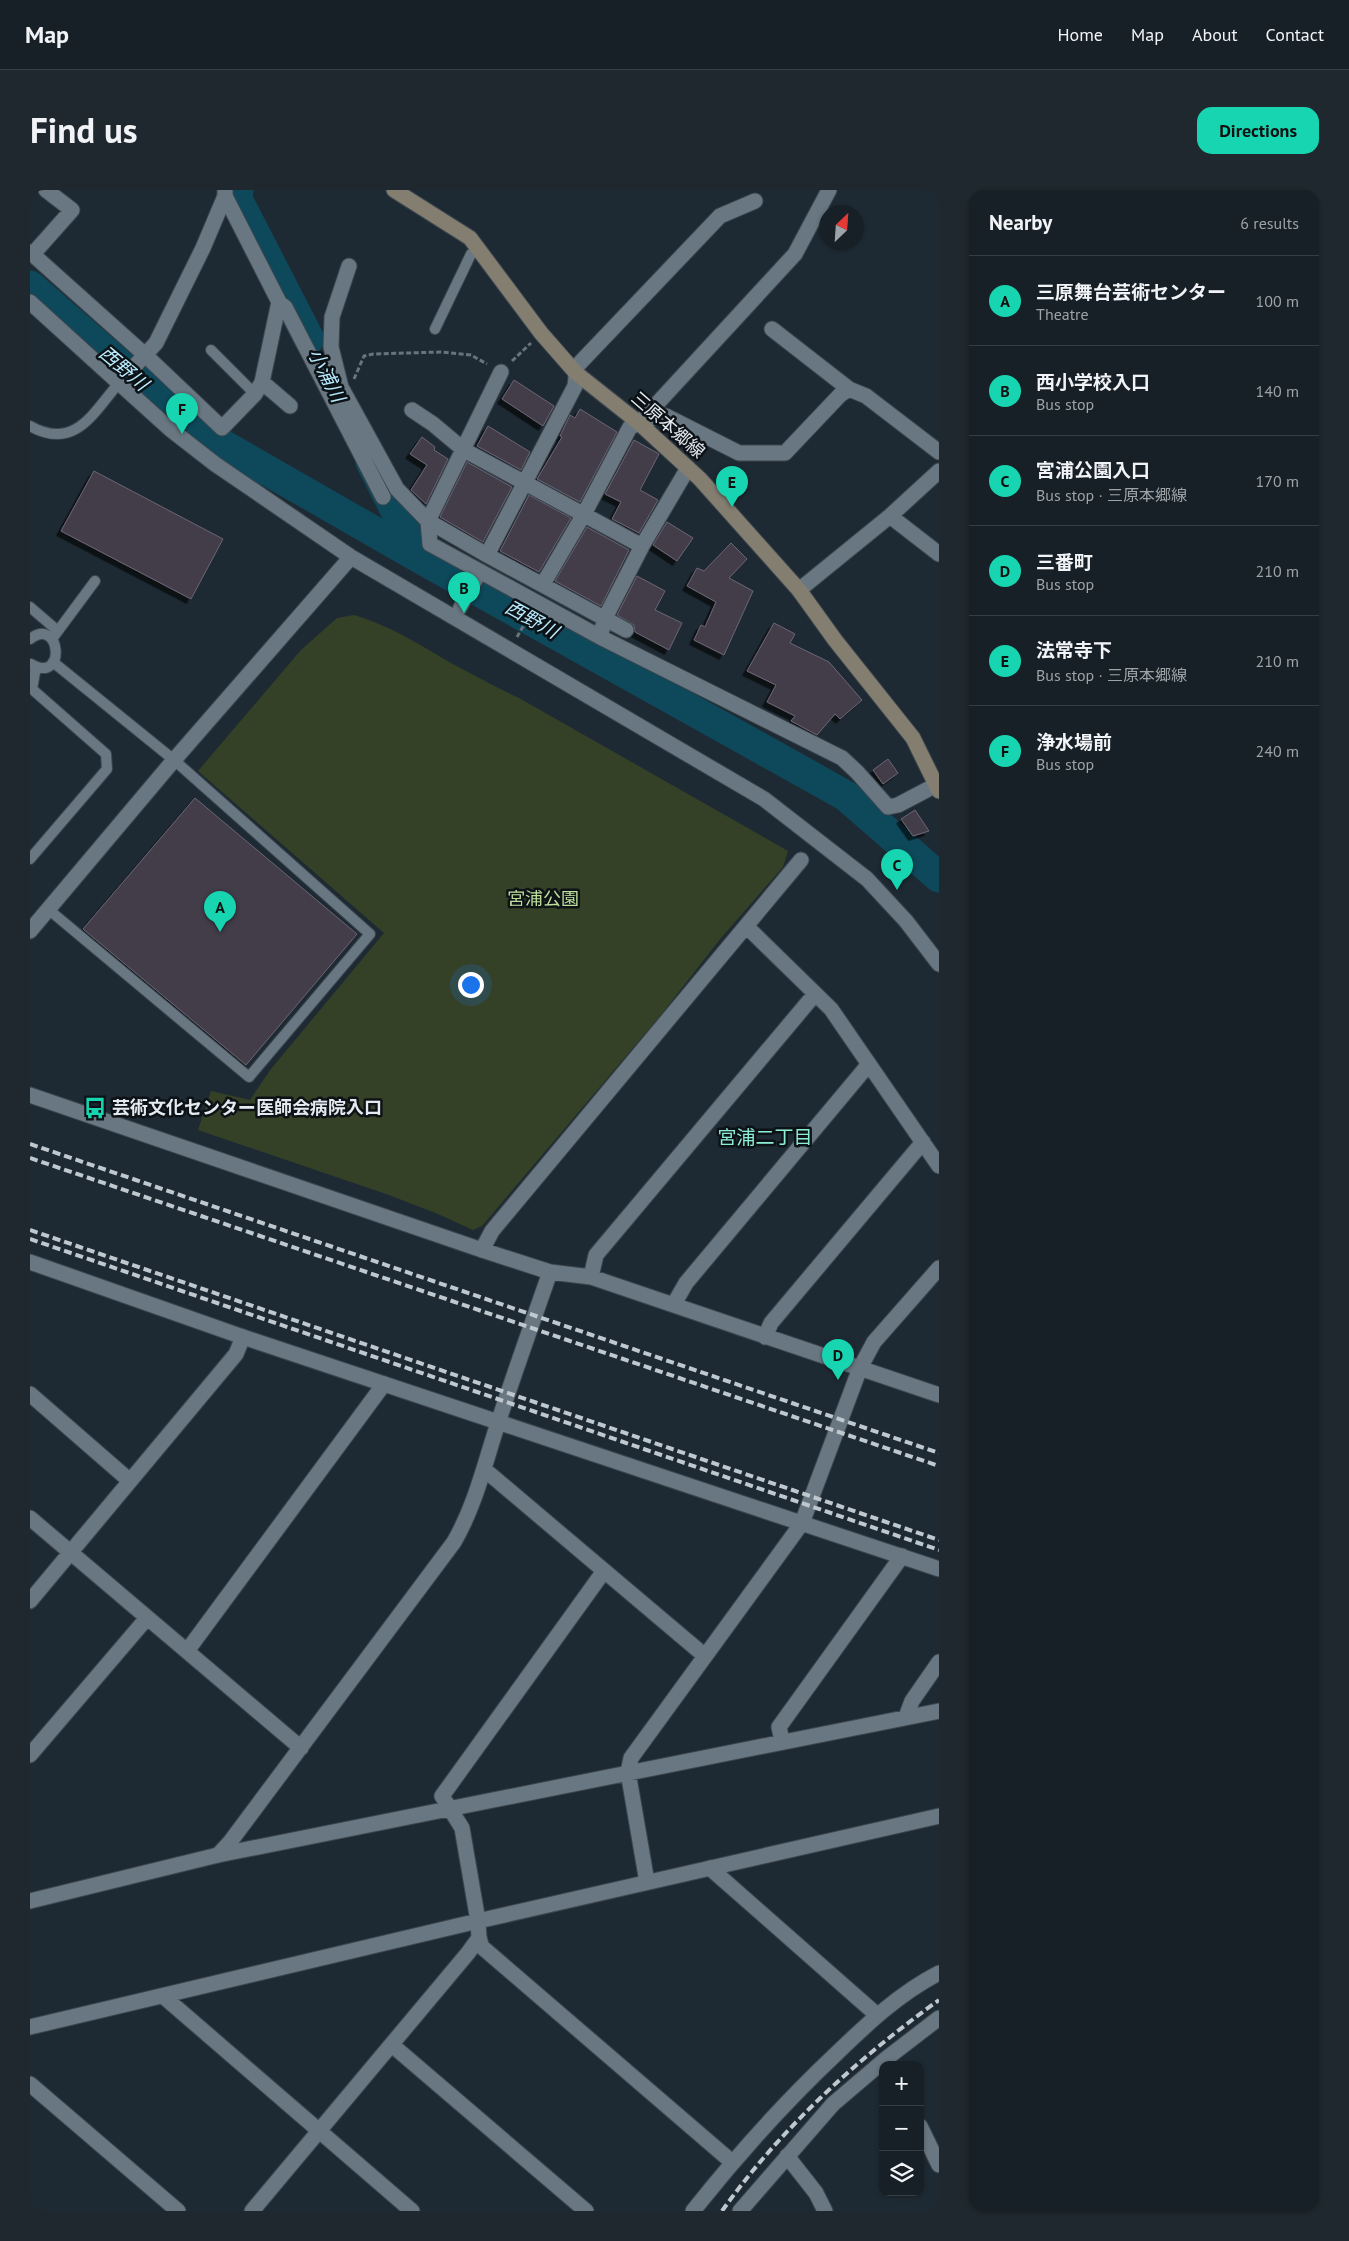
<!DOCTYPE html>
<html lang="en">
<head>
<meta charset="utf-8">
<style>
  :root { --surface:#162026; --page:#1f282e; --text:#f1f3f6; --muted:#9ea3a7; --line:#353e43; --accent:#18d5b2 }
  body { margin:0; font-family:"PT Sans","Noto Sans JP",sans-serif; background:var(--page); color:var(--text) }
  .controls { position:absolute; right:15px; bottom:15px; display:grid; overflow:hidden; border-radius:10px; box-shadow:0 1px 4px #0004 }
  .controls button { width:45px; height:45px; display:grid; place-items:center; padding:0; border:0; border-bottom:1px solid var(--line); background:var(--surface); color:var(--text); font:25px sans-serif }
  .compass { position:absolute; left:789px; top:15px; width:45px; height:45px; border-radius:50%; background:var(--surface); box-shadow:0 1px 4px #0004; rotate:25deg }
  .you { position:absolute; left:440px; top:794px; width:18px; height:18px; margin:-12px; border:4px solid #fff; border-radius:50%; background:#1a73e8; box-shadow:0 0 0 8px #1a73e833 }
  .badge { display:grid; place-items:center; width:32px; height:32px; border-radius:50%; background:var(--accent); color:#111; font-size:16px; font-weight:700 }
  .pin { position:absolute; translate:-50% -41px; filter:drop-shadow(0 1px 2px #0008) }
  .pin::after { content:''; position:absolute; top:26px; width:18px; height:15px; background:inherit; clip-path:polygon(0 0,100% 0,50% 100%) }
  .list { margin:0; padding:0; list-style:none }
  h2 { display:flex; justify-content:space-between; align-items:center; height:65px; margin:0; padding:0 20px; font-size:21px }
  h2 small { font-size:16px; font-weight:400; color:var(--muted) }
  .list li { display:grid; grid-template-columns:32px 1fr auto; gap:15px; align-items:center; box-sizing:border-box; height:90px; padding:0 20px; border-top:1px solid var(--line) }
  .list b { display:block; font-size:19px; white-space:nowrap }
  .list p { margin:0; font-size:16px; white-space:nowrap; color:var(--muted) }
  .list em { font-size:16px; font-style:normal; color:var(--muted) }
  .icon { flex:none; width:28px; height:28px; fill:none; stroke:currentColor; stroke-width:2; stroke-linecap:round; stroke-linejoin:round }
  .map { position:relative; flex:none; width:909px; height:2021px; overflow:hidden; border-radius:15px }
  header { display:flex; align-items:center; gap:30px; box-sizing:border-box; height:70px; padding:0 25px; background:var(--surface); border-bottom:1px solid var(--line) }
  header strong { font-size:24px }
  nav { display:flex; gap:28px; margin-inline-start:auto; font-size:18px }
  .intro { display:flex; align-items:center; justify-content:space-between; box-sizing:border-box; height:120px; padding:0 30px }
  h1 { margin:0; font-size:35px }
  .button { padding:12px 22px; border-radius:15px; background:var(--accent); color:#111; font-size:18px; font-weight:700 }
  main { display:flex; gap:30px; padding:0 30px }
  aside { flex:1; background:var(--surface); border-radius:15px; box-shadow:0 1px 4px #0004 }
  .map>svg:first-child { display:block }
  .green { fill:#354126 }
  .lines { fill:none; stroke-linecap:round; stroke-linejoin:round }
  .river { stroke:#0d495b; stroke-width:31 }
  .building { fill:#423d4a; stroke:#6c6574; filter:url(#shadow) }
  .service-casing { stroke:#3c464e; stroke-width:12 }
  .pedestrian-casing { stroke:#3c464e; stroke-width:16 }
  .minor-casing { stroke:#3c464e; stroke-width:17 }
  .tertiary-casing { stroke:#3c464e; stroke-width:17 }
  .secondary-casing { stroke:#3c464e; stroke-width:17 }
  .path { stroke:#69737b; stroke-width:3; stroke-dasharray:5 2.5; stroke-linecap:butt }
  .service { stroke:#697782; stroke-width:10 }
  .pedestrian { stroke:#697782; stroke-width:14 }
  .minor { stroke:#697782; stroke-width:15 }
  .tertiary { stroke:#697782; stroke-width:15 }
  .secondary { stroke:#847e71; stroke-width:15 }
  .rail { stroke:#bfc8ce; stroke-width:4; stroke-dasharray:8 4; stroke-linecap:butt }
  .labels { text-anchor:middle; stroke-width:5; stroke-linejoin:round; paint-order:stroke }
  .street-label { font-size:18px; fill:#e3ebf1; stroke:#0c1216 }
  .park-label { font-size:18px; fill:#bede9b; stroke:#0c1216 }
  .poi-label { font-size:18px; font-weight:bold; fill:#e3ebf1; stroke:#0c1216; text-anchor:start }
  .water-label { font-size:19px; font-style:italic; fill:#b9eafd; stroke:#0c1216 }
  .neighbourhood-label { font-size:19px; fill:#8bedd3; stroke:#0c1216 }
</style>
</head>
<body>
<header>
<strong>Map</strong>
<nav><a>Home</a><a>Map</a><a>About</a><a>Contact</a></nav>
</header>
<div class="intro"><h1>Find us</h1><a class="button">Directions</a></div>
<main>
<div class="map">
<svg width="909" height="2021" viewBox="0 0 909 2021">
  <defs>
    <filter id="shadow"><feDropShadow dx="-4.5" dy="4.5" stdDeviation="0" flood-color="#0009"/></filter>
  </defs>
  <rect width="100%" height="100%" fill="#1e2a33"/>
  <path class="green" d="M 324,425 C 359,435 390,455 421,473 C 443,485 466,497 489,508 L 758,661 L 753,677 L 691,748 L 630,826 L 452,1036 L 443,1040 L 408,1024 L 359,1005 L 168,940 L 181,901 L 220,910 L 241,879 L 354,743 L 168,581 L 271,460 L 307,428 Z"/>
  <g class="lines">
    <path class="river" d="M 208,0 L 207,9 L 279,149
      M 0,96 L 112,194 L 193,255 L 390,368 L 816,606 L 909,687
      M 341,272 L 390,368"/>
  </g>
  <path class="building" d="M 484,190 L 524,216 L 513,236 L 472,209 Z
    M 550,219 L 587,242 L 550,312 L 507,289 L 532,247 L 530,246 L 540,225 L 545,228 Z
    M 458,236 L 500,262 L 491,280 L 447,256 Z
    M 392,247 L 405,257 L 404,260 L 418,269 L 396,314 L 381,300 L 397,275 L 380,264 Z
    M 604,250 L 629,264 L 610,300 L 628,310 L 609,343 L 582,329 L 591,312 L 575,304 Z
    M 437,272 L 482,297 L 453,352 L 410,327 Z
    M 64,281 L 193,349 L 161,409 L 31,341 Z
    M 499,305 L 541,328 L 509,382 L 470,361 Z
    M 637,332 L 663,348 L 647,371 L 623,355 Z
    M 557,337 L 599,360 L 571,416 L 525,391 Z
    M 701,353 L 717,369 L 699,388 L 723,401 L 694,465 L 664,450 L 671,435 L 675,437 L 686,412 L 657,396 L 667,378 L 674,381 Z
    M 607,386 L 635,401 L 625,420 L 652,433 L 639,460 L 605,442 L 604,435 L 587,425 Z
    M 744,433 L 765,444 L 760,453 L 799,472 L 832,510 L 810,529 L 805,524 L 787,545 L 761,531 L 765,526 L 737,512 L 746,495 L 717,481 Z
    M 858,569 L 868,583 L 853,594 L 843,580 Z
    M 165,608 L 327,744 L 216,875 L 53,739 Z
    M 885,620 L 899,641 L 883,646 L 871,629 Z"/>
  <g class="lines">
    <g class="service-casing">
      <path id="service" d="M 405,139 L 441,64 L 448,59
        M 181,160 L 225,204
        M 0,236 C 45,261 63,223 89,193
        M 0,417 L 28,441
        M 0,449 C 31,425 37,495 1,474
        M 22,449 L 65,391
        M 0,669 L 77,579 L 76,564 L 2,499 L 6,477
        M 18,719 L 219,887 L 340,744 L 144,570 L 23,472"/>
    </g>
    <g class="pedestrian-casing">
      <path id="pedestrian" d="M 430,418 L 450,382"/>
    </g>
    <g class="minor-casing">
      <path id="minor" d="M 0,62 L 114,164 L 192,238 L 225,204 L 232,192 L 249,112 L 195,6
        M 3,64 L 42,20 L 16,0
        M 319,76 L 302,127 L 301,157 L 311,197 L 367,299 L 398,331 L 457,365 L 596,440
        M 0,112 L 89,193
        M 249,113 L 255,117 L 353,307
        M 742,139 L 819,199 L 836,206 L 909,262
        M 471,182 L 398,331 L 400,354 L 570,447
        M 232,192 L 260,216
        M 382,220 L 403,234 L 434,260 L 612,356
        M 612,230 L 765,64 L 799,0
        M 658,278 L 612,356 L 575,428 L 570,447 L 812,568 L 827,582 L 858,617 L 868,615 L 906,595
        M 860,326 L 909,364
        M 457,365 L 545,196 L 547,176 L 690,26 L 725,11
        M 513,394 L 554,324 L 600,237 L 628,226 L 636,226 L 709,263 L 755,263 L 810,205 L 819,199
        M 769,400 L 860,326 L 909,281
        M 716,736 L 801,819 L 909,976
        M 0,905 L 452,1060 L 520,1082 L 561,1087 L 909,1205
        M 452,1060 L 462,1041 L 771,670
        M 561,1087 L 566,1065 L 785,804
        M 644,1114 L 656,1093 L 839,874
        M 735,1147 L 741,1133 L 893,952
        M 0,1204 L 100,1291
        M 455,1280 L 675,1466
        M 0,1328 L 271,1558
        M 0,1411 L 206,1164 L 213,1147
        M 157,1461 L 354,1194
        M 876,1527 L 882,1511 L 909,1472
        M 752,1551 L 749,1537 L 872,1366
        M 0,1565 L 117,1428
        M 188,1665 L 909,1521
        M 188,1665 L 200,1652 L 424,1352 C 446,1314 455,1272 469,1230 C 485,1181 503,1131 520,1082
        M 680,1678 L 847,1825
        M 617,1692 L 598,1582 L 601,1568 L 772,1333 L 830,1178 L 844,1152 L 909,1078
        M 449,1748 L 452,1757 L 702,1972
        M 133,1806 L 382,2021
        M 0,1837 L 448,1731 L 432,1638 L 412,1606 L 574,1381
        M 362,1855 L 556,2021
        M 0,1894 L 148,2021
        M 890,1936 L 909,1975
        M 757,1966 L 786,2003 L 795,2021
        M 710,2021 L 803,1914 L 857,1868 L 909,1828"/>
    </g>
    <g class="tertiary-casing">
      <path id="tertiary" d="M 195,0 L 195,6 L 173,58 L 126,153 L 89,193 L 140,239 L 185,274 L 321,367 L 734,609 L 837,689 L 876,731 L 909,774
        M 0,741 L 144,570 L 321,367
        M 0,1072 L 213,1147 L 909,1379
        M 0,1711 L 188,1665
        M 222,2021 L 438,1763 L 449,1748 L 448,1731 L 909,1626
        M 663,2021 C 708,1964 755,1912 807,1863 C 838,1833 870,1803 909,1783"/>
    </g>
    <g class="secondary-casing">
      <path id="secondary" d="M 364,0 L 440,48 L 511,143 L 546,183 L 609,233 L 670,289 L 769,400 L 805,450 L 883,548 L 909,601"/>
    </g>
    <path class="path" d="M 482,171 L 501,153
      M 324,189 L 334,166 L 343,164 L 411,162 L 441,165 L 457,174
      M 487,447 L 499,426"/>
    <use href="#service" class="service"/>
    <use href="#pedestrian" class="pedestrian"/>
    <use href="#minor" class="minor"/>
    <use href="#tertiary" class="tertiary"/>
    <use href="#secondary" class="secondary"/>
    <path class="rail" d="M 0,954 L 909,1263
      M 0,968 L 909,1276
      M 0,1040 L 909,1350
      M 0,1049 L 909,1360
      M 692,2021 C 751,1938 827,1869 909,1810"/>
  </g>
  <defs>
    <g id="bus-bare" transform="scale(1.725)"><path d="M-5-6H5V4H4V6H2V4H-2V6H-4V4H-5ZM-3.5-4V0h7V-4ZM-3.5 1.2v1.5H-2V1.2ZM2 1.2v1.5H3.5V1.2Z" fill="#18d5b2" stroke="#0c1216" stroke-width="2.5" paint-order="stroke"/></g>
  </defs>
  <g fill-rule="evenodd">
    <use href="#bus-bare" x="65" y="918"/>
  </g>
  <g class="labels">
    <g class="street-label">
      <text transform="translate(638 235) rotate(41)" y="6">三原本郷線</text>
    </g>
    <g class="park-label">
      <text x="513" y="715">宮浦公園</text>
    </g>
    <g class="poi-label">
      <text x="82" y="924">芸術文化センター医師会病院入口</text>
    </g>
    <g class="water-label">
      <text transform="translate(94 178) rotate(40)" y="7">西野川</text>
      <text transform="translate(297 185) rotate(63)" y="7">小浦川</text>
      <text transform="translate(502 429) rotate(29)" y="7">西野川</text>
    </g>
    <g class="neighbourhood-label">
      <text x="735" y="954">宮浦二丁目</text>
    </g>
  </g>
</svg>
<div class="controls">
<button>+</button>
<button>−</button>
<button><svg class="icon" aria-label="layers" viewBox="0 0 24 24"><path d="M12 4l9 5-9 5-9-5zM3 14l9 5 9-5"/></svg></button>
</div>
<svg class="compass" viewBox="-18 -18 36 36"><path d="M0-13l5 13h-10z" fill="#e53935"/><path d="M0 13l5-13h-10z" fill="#9ea3a7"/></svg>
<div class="you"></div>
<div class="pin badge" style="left:190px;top:742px">A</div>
<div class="pin badge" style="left:434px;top:423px">B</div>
<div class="pin badge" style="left:867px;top:700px">C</div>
<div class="pin badge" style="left:808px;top:1190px">D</div>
<div class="pin badge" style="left:702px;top:317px">E</div>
<div class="pin badge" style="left:152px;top:244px">F</div>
</div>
<aside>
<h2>Nearby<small>6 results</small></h2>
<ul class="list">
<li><span class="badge">A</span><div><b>三原舞台芸術センター</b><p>Theatre</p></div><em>100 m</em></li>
<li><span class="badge">B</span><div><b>西小学校入口</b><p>Bus stop</p></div><em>140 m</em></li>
<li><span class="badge">C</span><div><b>宮浦公園入口</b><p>Bus stop · 三原本郷線</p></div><em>170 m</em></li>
<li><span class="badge">D</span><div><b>三番町</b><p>Bus stop</p></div><em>210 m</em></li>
<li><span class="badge">E</span><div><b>法常寺下</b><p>Bus stop · 三原本郷線</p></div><em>210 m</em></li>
<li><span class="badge">F</span><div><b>浄水場前</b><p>Bus stop</p></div><em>240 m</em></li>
</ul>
</aside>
</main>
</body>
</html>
